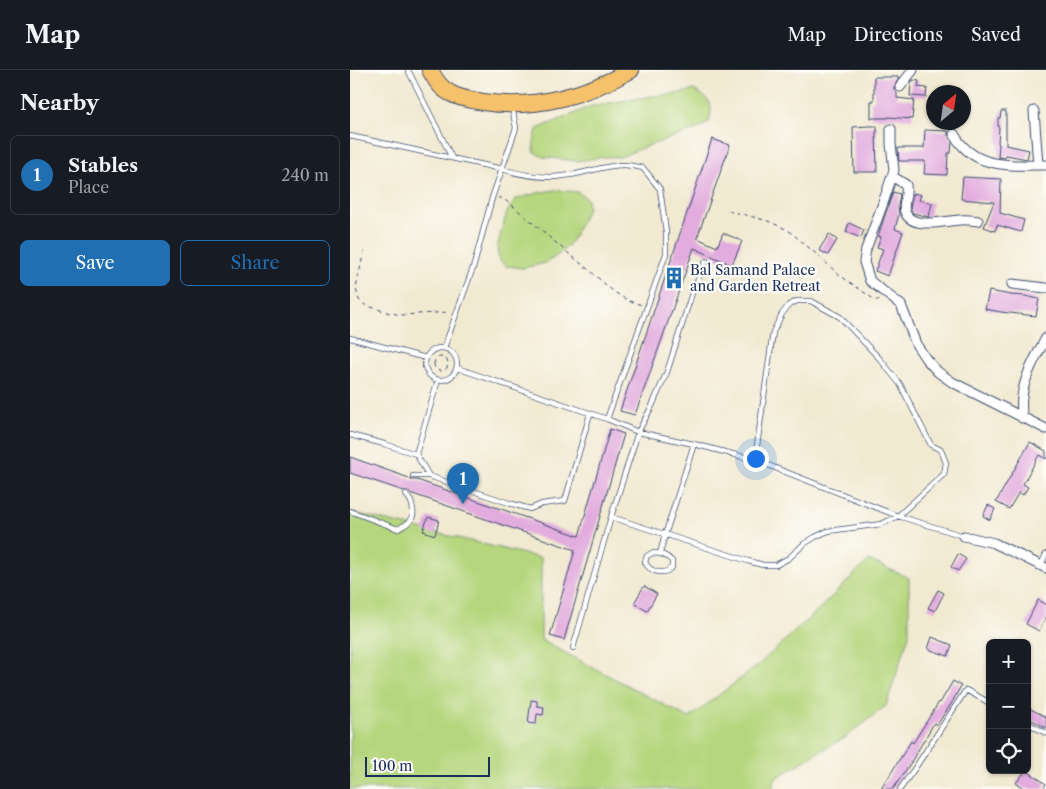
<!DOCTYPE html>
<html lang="en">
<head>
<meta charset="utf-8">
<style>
  :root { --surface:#171b24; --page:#20242c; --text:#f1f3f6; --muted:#9ea1a6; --line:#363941; --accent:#1f6fb2 }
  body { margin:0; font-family:"Libre Caslon Text",serif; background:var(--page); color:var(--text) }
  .controls { position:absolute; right:15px; bottom:15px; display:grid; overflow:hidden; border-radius:8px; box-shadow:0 1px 4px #0004 }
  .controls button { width:45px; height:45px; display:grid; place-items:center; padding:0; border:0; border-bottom:1px solid var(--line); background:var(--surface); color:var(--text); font:25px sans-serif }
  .compass { position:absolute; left:576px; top:15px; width:45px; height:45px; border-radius:50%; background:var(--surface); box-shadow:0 1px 4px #0004; rotate:29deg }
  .scale { position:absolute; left:15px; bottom:12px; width:125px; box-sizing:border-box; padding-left:5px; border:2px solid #1b2f5e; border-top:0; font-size:14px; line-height:18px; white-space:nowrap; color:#1b2f5e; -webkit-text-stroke:4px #fdfcf7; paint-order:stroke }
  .you { position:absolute; left:405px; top:388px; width:18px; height:18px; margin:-12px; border:4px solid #fff; border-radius:50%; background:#1a73e8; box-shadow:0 0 0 8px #1a73e833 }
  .badge { display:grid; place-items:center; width:32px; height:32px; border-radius:50%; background:var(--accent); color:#fff; font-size:16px; font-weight:700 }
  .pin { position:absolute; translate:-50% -41px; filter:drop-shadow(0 1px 2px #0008) }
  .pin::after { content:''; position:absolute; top:26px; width:18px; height:15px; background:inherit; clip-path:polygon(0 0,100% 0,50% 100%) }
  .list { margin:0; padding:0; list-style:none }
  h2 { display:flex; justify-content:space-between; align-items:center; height:65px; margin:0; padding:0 20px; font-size:21px }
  h2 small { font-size:16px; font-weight:400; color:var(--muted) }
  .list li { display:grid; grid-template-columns:32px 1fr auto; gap:15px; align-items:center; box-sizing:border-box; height:80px; margin:0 10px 10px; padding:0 10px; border:1px solid var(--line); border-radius:8px }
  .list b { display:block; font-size:19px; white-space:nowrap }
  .list p { margin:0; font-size:16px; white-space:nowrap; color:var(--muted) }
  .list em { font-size:16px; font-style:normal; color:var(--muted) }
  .actions { display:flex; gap:10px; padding:15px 20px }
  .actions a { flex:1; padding:11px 0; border:1px solid var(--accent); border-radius:8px; text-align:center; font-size:18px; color:var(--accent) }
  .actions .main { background:var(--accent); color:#fff }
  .icon { flex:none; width:28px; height:28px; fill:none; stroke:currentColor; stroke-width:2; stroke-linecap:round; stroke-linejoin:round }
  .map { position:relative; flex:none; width:696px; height:719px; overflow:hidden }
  header { display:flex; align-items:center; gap:30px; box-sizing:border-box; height:70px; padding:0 25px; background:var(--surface); border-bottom:1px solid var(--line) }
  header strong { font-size:24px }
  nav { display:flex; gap:28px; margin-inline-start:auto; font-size:18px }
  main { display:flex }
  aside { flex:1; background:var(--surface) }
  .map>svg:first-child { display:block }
  .green { fill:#b5d67d; stroke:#68826e }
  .building { fill:#e2acde }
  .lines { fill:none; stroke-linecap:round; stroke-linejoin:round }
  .lane-casing { stroke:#3b4b6f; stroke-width:6 }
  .street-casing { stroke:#3b4b6f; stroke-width:11 }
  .highway-casing { stroke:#3b4b6f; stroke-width:18 }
  .path { stroke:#3b4b6f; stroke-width:1; stroke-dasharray:4 4; stroke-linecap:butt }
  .lane { stroke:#fff; stroke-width:4.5 }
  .street { stroke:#fff; stroke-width:9 }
  .highway { stroke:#f5c16b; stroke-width:16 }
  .labels { text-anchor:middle; stroke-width:4.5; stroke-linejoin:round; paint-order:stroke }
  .poi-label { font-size:14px; fill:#1b2f5e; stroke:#fdfcf7; text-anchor:start }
</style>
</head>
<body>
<header>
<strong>Map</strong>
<nav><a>Map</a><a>Directions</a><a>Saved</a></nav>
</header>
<main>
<aside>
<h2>Nearby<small></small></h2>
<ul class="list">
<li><span class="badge">1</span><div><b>Stables</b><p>Place</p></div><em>240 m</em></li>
</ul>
<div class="actions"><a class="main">Save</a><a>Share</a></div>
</aside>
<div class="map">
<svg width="696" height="719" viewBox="0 0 696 719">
  <rect width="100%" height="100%" fill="#fdfcf7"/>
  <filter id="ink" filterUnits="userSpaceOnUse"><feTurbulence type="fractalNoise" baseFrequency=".02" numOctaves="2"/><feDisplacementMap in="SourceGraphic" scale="10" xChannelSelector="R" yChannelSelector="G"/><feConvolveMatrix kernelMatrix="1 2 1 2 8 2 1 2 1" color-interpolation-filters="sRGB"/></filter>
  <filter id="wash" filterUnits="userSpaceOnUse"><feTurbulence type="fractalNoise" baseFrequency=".0096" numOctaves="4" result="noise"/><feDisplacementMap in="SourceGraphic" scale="20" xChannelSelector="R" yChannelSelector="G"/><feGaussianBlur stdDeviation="1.12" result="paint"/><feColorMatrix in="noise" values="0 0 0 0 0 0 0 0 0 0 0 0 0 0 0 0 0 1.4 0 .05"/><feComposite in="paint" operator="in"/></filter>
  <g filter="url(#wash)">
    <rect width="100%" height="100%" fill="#f1e9d0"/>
    <path class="green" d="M 344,20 C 360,29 364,34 359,52 L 347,59 L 292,78 L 270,87 L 255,87 L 227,91 L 193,87 L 184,82 L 184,72 L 187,59 L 242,36 L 302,26 L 326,24 Z
      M 205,120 L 228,122 L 237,129 L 238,138 L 222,170 L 217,177 L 209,184 L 196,193 L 173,198 L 156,196 L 149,190 L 147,178 L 153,156 L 157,142 L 166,129 L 191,122 Z
      M 0,442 L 191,488 L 191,570 L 339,648 L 407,596 L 467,541 L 519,490 L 559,508 L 559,565 L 536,636 L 495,668 L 472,680 L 426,708 L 422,719 L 0,719 Z"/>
    <g id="blocks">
      <path class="building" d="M 524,7 L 548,7 L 548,10 L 544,17 L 544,20 L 547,23 L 547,28 L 564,30 L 562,49 L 538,47 L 538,48 L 521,48 L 521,31 L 524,31 Z
        M 563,10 L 569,11 L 568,17 L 577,18 L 576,27 L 560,26 L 561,13 Z
        M 651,41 L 656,41 L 656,75 L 679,80 L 677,89 L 656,85 L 655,88 L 648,87 L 649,74 L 648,73 L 649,57 L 648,57 L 648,48 L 650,48 Z
        M 519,56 L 527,56 L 527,62 L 526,62 L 527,102 L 504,102 L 503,57 Z
        M 575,60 L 598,61 L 598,65 L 602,71 L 601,83 L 598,83 L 597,105 L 574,104 L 575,91 L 549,91 L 548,78 L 574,78 Z
        M 362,69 L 380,75 L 347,168 L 367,177 L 373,163 L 392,171 L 382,195 L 344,178 L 285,345 L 270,341 Z
        M 613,107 L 651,109 L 650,143 L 674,150 L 671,162 L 647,155 L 645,161 L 634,157 L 644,132 L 611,129 Z
        M 543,122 L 550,124 L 548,136 L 549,144 L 545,159 L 553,162 L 538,206 L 525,201 L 533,179 L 527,177 L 531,167 L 528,166 Z
        M 563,123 L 571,125 L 569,130 L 582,133 L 579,147 L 563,143 L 560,138 Z
        M 499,153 L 514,160 L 511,168 L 496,162 Z
        M 479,164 L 487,170 L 478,185 L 469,180 Z
        M 639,221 L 661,225 L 675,226 L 689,229 L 686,246 L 651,242 L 635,239 Z
        M 260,359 L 274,364 L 214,570 L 200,566 L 225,480 L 60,423 L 58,421 L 54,421 L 0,403 L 0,387 L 59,408 L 61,410 L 67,410 L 229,466 Z
        M 680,372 L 696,381 L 696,389 L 689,385 L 673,414 L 678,417 L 673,425 L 669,422 L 659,439 L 646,432 Z
        M 638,435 L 645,439 L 640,450 L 633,446 Z
        M 78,447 L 89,450 L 85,465 L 73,461 Z
        M 608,484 L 616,489 L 608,501 L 601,497 Z
        M 294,516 L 307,524 L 297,541 L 284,533 Z
        M 588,520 L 594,523 L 585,541 L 578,538 Z
        M 688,530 L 696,534 L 696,548 L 689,561 L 676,554 Z
        M 582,567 L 602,575 L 598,586 L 578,579 Z
        M 603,611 L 611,616 L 601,634 L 587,655 L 584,653 L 560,694 L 543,719 L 531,719 L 561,671 L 563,673 L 589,632 L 590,633 Z
        M 181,630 L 187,631 L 187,636 L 194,637 L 193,645 L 187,644 L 186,654 L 178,653 Z
        M 677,637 L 696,647 L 696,658 L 677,647 Z
        M 676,700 L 696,714 L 693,719 L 675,719 L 666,713 Z"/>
    </g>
  </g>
  <g filter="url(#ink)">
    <use href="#blocks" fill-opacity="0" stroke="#3b4b6f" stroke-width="1"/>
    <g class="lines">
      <g class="lane-casing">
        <path id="lane" d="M 58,0 L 102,88
          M 162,37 L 166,58 L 152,99 C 172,105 192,109 213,106 C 234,104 254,95 274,95 C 280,95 287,97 293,98 L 310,119 L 316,162 L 316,184 L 257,349
          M 0,66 L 152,99 L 142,128 L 124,195 L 94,278
          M 356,191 L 342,223 L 317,302 L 302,336 L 288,362 L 261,447 L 398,491 L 413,495 L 426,495 L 439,488 L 454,474 L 465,467 L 478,461 L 532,454 L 548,446 L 594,404 L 596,393 L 591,380 L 581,375 L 550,314 L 530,289 L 490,247 L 461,231 L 447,231 L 439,235 L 432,244 L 423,262 L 405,390
          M 0,268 L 76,288
          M75 294a16 16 0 1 1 32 0a16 16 0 1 1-32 0Z
          M 107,298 L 257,349 L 288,362 L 344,374 L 405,390 L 548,446 L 614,466
          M 0,365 L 34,374 L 66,384 L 79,406 L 159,433 L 180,439 L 192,434 L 215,431 L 240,344
          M 66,384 L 88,310
          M 63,406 L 79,406
          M 0,441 L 48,459 C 56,454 65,451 63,440 C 62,433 61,430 56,425
          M 302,483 C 311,483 316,485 322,491 L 322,497 C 315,506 299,502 295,492 L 297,486 Z
          M 310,483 L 315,465 L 344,374
          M 691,495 L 696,484
          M 223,578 L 261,447
          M 677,653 L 696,663
          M 550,719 L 565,698 L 616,620 L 640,633"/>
      </g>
      <g class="street-casing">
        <path id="street" d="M 550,17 L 563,0
          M 684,41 L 688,95
          M 541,59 L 541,74 L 544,100 L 532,136 L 516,179 L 514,192 L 520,211 L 551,235 L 566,274 L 576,289 L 588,302 L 602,312 L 696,359
          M 604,64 C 624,100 661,95 696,95
          M 542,106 L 556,115 C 558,125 552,134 555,142 C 562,160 594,151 609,150 C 615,149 621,150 628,151
          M 662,214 L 696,218
          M 672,348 C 672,341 671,334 672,327 C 674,307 686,286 696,268
          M 614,466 L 644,473 L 696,498"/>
      </g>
      <g class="highway-casing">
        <path id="highway" d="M 80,0 C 85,9 90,18 100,23 C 110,29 122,30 133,32 C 185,40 237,25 281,0"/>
      </g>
      <path class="path" d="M 148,128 L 152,128 L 163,136 L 218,183 L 239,200 L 264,222 L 279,231 L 292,235
        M 378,141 L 392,144 L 418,151 L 438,160 L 470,187 L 488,204 L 525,230 L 530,230
        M 14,181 L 8,208 L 6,219 L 9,230 L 15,235 L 40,243 L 53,245 L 99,242
        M84 294a7 7 0 1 1 14 0a7 7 0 1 1-14 0Z"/>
      <use href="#lane" class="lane"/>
      <use href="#street" class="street"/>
      <use href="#highway" class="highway"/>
    </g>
  </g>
  <defs>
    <g id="building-bare" transform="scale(1.725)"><path d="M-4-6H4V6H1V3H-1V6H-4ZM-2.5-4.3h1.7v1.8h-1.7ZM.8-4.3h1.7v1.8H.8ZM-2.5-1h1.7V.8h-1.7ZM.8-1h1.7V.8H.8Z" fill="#1f6fb2" stroke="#fdfcf7" stroke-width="2.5" paint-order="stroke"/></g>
  </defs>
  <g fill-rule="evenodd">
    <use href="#building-bare" x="324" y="208"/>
  </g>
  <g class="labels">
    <g class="poi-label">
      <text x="340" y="205">Bal Samand Palace<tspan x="340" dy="16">and Garden Retreat</tspan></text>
    </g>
  </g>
</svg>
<div class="controls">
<button>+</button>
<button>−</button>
<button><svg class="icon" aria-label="locate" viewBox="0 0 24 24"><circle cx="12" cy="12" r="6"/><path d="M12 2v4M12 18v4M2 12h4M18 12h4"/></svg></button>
</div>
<svg class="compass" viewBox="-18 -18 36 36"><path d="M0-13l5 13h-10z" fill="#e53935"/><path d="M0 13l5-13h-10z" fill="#9ea1a6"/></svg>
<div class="scale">100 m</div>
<div class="you"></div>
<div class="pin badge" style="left:113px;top:434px">1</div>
</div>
</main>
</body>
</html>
